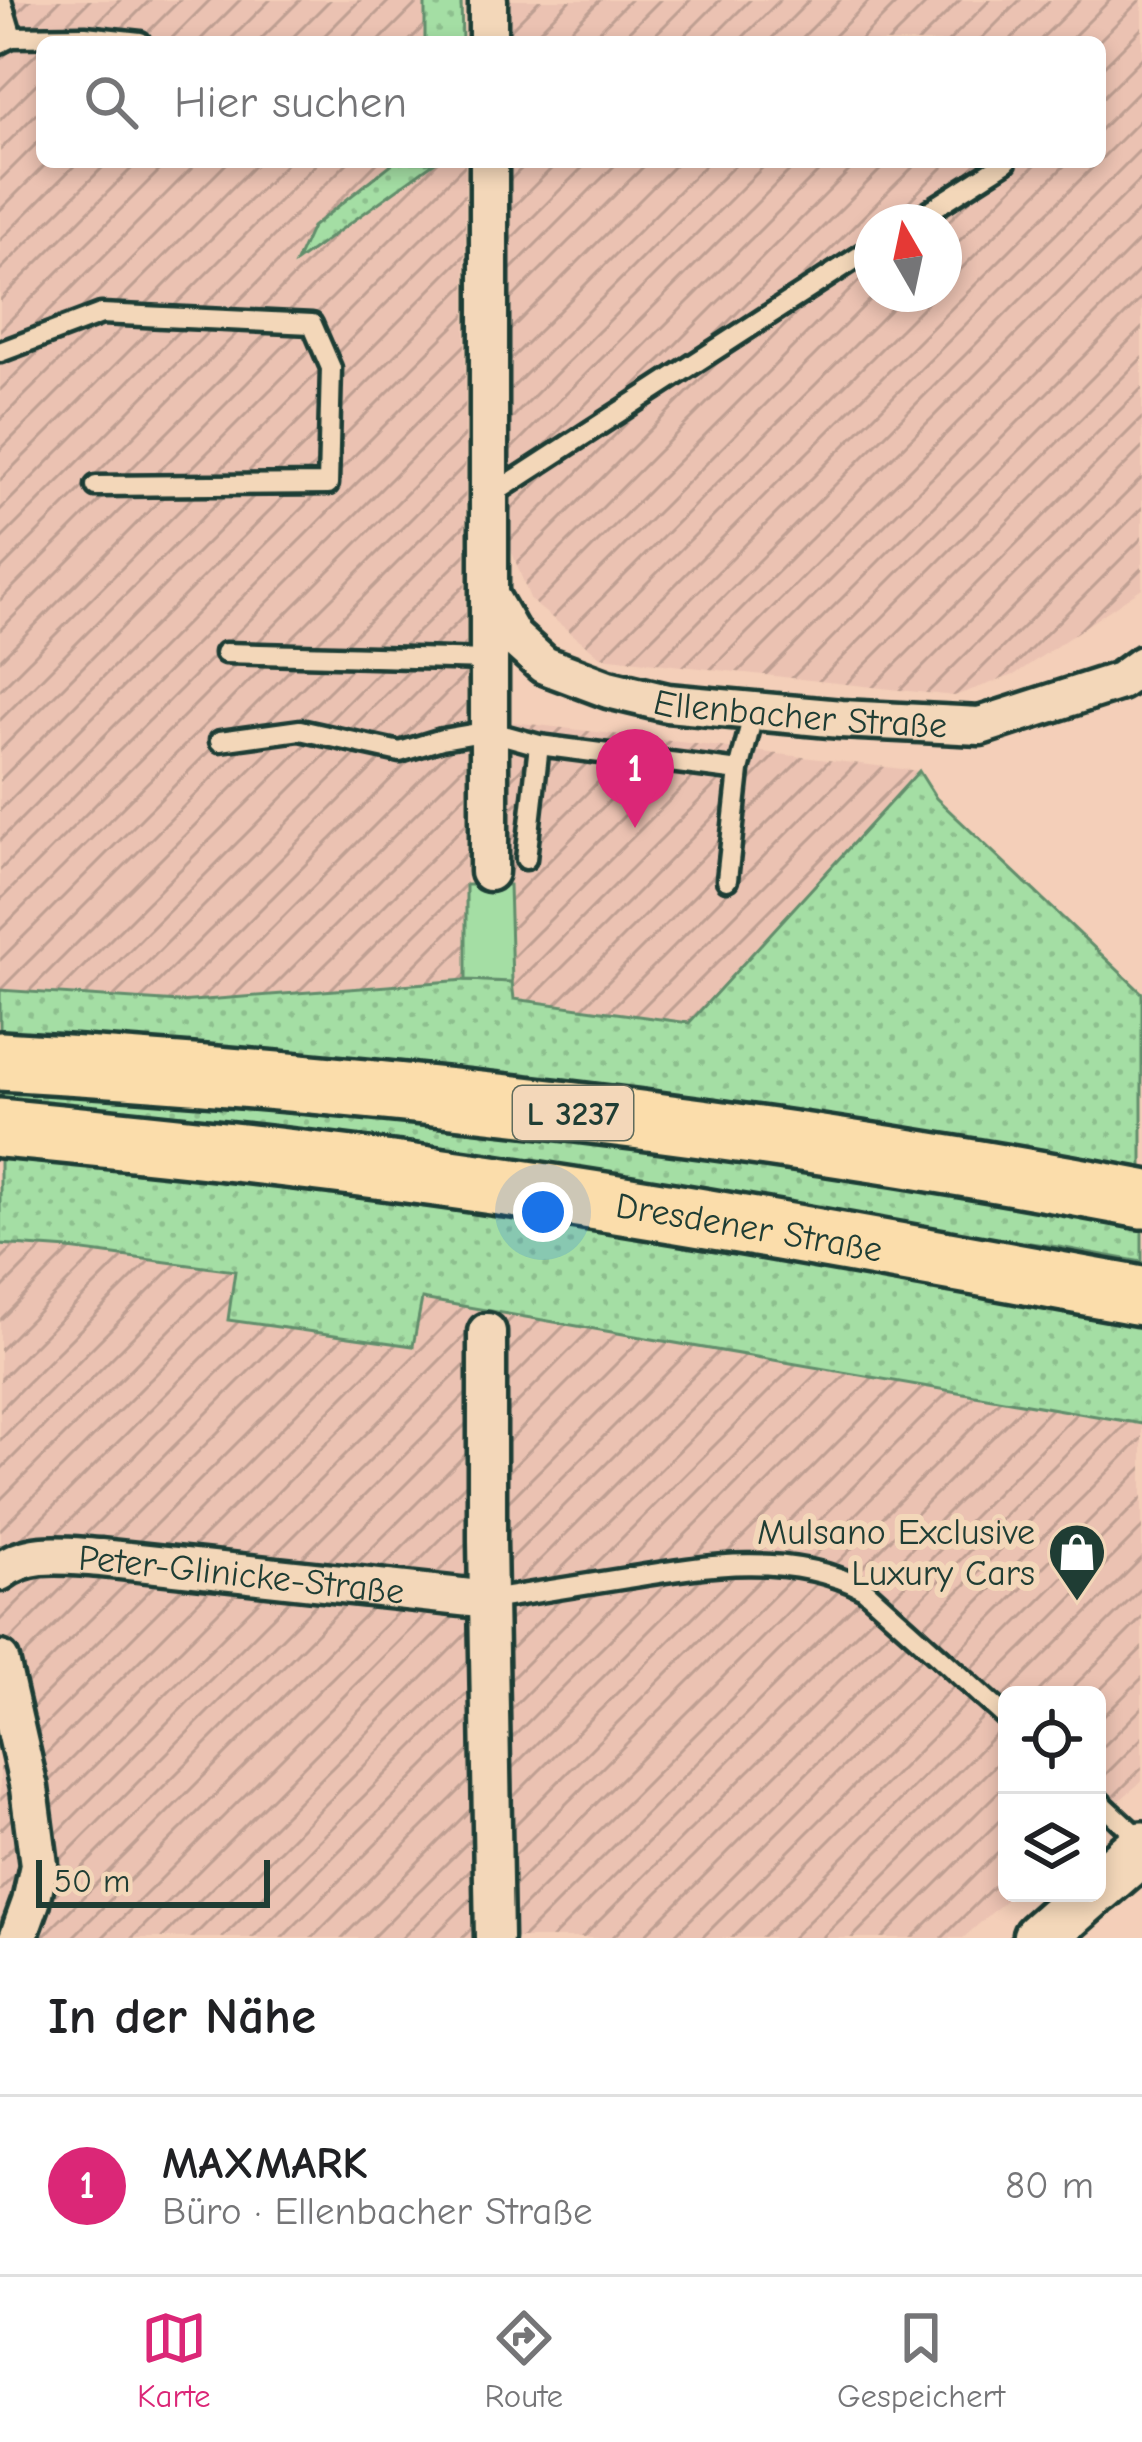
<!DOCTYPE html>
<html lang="de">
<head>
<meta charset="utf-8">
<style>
  :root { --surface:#fff; --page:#f2f2f2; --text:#202124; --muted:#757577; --line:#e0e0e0; --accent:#db2777 }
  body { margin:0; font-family:"Comic Neue",sans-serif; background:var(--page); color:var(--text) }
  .controls { position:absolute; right:36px; bottom:36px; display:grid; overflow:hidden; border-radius:18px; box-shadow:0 6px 18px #0003 }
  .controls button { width:108px; height:108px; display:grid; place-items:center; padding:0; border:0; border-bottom:3px solid var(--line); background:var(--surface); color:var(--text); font:60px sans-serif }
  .compass { position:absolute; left:854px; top:204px; width:108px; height:108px; border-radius:50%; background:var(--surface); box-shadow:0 6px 18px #0003; rotate:351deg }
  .scale { position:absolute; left:36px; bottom:30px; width:234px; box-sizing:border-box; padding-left:12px; border:6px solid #1f3d34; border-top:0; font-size:33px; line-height:42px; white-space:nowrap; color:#1f3d34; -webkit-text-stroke:9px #f3d7b9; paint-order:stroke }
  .you { position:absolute; left:543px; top:1212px; width:42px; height:42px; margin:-30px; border:9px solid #fff; border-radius:50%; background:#1a73e8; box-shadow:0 0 0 18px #1a73e833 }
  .badge { display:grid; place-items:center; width:78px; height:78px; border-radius:50%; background:var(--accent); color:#fff; font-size:39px; font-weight:700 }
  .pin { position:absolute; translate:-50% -99px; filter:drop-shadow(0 3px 6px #0008) }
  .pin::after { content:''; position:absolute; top:63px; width:42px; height:36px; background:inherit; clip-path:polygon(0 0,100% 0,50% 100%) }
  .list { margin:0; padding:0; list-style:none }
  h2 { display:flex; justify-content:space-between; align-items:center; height:156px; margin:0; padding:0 48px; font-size:51px }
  h2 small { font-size:39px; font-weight:400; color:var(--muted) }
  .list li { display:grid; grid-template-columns:78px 1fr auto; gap:36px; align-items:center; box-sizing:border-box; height:180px; padding:0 48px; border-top:3px solid var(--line) }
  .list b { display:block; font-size:45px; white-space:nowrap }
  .list p { margin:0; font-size:39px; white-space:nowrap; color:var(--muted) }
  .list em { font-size:39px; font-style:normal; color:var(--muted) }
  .icon { flex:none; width:66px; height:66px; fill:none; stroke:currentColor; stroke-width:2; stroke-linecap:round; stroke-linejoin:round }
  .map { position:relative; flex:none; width:1142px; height:1938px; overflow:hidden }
  .search { position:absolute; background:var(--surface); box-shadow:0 6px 18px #0003; left:36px; right:36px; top:36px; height:132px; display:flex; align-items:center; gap:30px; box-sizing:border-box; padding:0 42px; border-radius:18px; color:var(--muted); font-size:45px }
  .sheet { height:336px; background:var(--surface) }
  nav { display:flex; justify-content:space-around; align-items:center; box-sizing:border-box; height:168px; border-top:3px solid var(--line); background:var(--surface); font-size:33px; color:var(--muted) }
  nav a { display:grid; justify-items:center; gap:6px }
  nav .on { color:var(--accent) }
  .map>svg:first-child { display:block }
  .industrial { fill:url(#industrial-furrows); fill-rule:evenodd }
  .grass { fill:url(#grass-dots); stroke:#628e6c; stroke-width:3 }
  .park { fill:#a4dea4; stroke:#628e6c; stroke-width:3 }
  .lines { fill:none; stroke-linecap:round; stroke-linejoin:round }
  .lane-casing { stroke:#1f3d34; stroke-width:27 }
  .street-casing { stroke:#1f3d34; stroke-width:45 }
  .secondary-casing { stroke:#1f3d34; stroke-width:60 }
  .primary-casing { stroke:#1f3d34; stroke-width:66 }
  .lane { stroke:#f3d7b9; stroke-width:18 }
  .street { stroke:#f3d7b9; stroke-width:36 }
  .secondary { stroke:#f3d7b9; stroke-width:51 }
  .primary { stroke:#fbddab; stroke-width:57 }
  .labels { text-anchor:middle; stroke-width:12; stroke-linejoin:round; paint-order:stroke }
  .shield { fill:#f3d7b9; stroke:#5f6b5c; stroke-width:3 }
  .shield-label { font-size:33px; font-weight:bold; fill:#1f3d34 }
  .street-label { font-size:36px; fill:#1f3d34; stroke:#f3d7b9 }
  .poi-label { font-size:36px; fill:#1f3d34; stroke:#f3d7b9; text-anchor:end }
</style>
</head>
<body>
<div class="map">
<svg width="1142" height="1938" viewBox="0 0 1142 1938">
  <defs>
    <pattern id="industrial-furrows" width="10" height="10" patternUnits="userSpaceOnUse" patternTransform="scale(3)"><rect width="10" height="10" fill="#ebc2b2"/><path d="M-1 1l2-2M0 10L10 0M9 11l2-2" fill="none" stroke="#be9f92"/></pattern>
    <pattern id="grass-dots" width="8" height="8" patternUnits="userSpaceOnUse" patternTransform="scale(3)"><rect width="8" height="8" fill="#a4dea4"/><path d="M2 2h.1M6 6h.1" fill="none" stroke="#8dbf8e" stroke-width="1.8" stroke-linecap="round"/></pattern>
  </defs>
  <rect width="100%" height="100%" fill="#f4cfb9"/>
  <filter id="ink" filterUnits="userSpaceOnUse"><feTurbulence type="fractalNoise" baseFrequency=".00833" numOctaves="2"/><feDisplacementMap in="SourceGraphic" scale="24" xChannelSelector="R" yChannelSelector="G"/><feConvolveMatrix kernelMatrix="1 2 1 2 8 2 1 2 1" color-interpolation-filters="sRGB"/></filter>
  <g filter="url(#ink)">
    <path class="industrial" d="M 0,0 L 461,0 L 462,42 L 42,42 L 42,162 L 465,162 L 466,980 L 179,1002 L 0,990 Z
      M 507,0 L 1142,0 L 1142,588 L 1014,675 L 954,696 L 601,657 L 531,601 L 504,532 L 506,162 L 1100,162 L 1100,42 L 507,42 ZM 872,222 L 944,222 L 944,294 L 872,294 Z
      M 513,722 L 919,771 L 689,1023 L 514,999 L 509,885 Z
      M 0,1244 L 69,1249 L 421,1299 L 1142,1424 L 1142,1781 L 1097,1820 L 1097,1695 L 1007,1695 L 1007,1893 L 1014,1893 L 963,1938 L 0,1938 Z"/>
    <path class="grass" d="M 425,0 L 461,0 L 462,42 L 425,42 Z
      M 394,162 L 435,162 L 296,262 L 312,227 Z
      M 919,771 L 936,798 L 1142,993 L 1142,1174 L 0,1035 L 0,990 L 179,1002 L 466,980 L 512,982 L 514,999 L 689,1023 Z
      M 0,1085 L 459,1123 L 752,1160 L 1142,1224 L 1142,1262 L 1059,1247 L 0,1103 Z
      M 0,1147 L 567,1216 L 1142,1322 L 1142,1424 L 422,1299 L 413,1346 L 228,1320 L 235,1271 L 69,1249 L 0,1244 Z"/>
    <path class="park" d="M 466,885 L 509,885 L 512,982 L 466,980 Z"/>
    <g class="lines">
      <g class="lane-casing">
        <path id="lane" d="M 12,37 L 85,36 L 140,42
          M 0,43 L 12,37 L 1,0
          M 912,222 L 1006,162
          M 0,352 L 101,314 L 312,324 L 331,368 L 328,484 L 96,486
          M 490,496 L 872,248
          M 225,653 L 489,660
          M 220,741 L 300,730 L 400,752 L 442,739 L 489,731 L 539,745
          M 526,859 L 539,745 L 739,771 L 754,711
          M 727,880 L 739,771
          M 489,1600 C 535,1593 581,1585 627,1578 C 706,1565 790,1551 864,1589 L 1007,1718
          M 1097,1799 L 1142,1841"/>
      </g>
      <g class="street-casing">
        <g id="street">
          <path d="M 488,0 L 488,42"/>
          <path id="s1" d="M 490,597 L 513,637 L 544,665 L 608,689 L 667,703 L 841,719 L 980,726 L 1120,681 L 1142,665"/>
          <path d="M 489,872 L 489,162"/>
          <path d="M 487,1332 L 487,1541 L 494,1938"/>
          <path id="s2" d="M 0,1572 C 30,1549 65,1556 101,1558 L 489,1600"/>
          <path d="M 0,1660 L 29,1788 L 39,1865 L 31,1902 L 18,1938"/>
        </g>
      </g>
      <g class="secondary-casing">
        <path id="secondary" d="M 1097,1887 L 1142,1848
          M 1039,1938 L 1090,1893"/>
      </g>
      <g class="primary-casing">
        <g id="primary">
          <path d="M 0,1061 C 383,1083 765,1128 1142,1199"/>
          <path id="s3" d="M 0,1128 C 136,1141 271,1155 407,1173 C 653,1206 898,1252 1142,1296"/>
        </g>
      </g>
      <use href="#lane" class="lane"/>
      <use href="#street" class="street"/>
      <use href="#secondary" class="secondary"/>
      <use href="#primary" class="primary"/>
    </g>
  </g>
  <defs>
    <g id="shop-pin" transform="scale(3)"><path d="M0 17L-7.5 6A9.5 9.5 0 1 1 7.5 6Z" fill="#1f3d34" stroke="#f3d7b9"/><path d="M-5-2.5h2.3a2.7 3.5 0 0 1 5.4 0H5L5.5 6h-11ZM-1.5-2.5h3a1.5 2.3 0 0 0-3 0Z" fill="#fff"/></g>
  </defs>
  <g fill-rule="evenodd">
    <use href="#shop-pin" x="1077" y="1552"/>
  </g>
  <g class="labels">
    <rect class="shield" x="513" y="1086" width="120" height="54" rx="9"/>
    <g class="shield-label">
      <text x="573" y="1125">L 3237</text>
    </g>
    <g class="street-label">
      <text dy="13" stroke="none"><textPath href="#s1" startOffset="351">Ellenbacher Straße</textPath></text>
      <text dy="13" stroke="none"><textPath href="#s3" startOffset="756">Dresdener Straße</textPath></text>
      <text dy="13" stroke="none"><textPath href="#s2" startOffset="246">Peter-Glinicke-Straße</textPath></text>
    </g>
    <g class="poi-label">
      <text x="1035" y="1544">Mulsano Exclusive<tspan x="1035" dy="41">Luxury Cars</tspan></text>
    </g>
  </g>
</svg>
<div class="controls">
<button><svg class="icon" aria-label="locate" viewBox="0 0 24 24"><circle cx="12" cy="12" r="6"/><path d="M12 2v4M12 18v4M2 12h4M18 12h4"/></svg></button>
<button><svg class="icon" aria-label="layers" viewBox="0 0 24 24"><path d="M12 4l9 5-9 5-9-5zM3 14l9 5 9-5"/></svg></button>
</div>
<svg class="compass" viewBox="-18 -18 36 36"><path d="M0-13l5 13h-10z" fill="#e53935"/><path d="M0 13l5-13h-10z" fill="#757577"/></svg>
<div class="scale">50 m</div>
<div class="you"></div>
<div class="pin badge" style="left:635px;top:828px">1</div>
<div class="search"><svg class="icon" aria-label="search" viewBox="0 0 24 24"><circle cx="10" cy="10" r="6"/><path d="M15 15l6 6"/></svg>Hier suchen</div>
</div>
<section class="sheet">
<h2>In der Nähe<small></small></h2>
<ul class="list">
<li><span class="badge">1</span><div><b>MAXMARK</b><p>Büro · Ellenbacher Straße</p></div><em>80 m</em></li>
</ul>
</section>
<nav>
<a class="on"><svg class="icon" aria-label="map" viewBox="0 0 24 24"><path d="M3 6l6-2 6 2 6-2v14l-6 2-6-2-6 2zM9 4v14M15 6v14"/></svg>Karte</a>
<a><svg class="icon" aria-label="directions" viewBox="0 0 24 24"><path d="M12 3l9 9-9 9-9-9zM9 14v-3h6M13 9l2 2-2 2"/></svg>Route</a>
<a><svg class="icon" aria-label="saved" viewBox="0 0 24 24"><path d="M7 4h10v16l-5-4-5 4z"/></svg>Gespeichert</a>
</nav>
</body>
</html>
